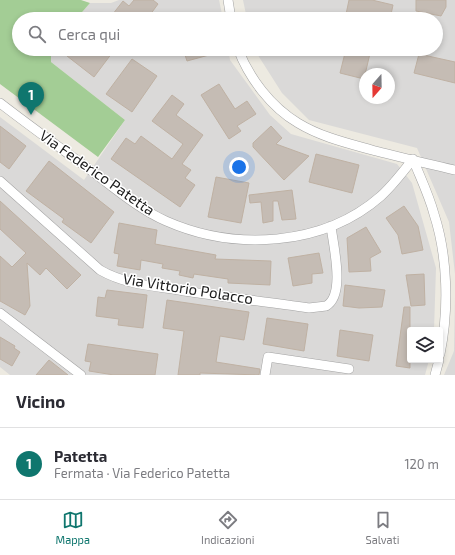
<!DOCTYPE html>
<html lang="it">
<head>
<meta charset="utf-8">
<style>
  :root { --surface:#fff; --page:#f2f2f3; --text:#2b2b33; --muted:#7c7c81; --line:#e1e1e2; --accent:#0f766e }
  body { margin:0; font-family:"Exo 2",sans-serif; background:var(--page); color:var(--text) }
  .controls { position:absolute; right:12px; bottom:12px; display:grid; overflow:hidden; border-radius:4px; box-shadow:0 2px 6px #0003 }
  .controls button { width:36px; height:36px; display:grid; place-items:center; padding:0; border:0; border-bottom:1px solid var(--line); background:var(--surface); color:var(--text); font:20px sans-serif }
  .compass { position:absolute; left:359px; top:68px; width:36px; height:36px; border-radius:50%; background:var(--surface); box-shadow:0 2px 6px #0003; rotate:200deg }
  .you { position:absolute; left:239px; top:167px; width:14px; height:14px; margin:-10px; border:3px solid #fff; border-radius:50%; background:#1a73e8; box-shadow:0 0 0 6px #1a73e833 }
  .badge { display:grid; place-items:center; width:26px; height:26px; border-radius:50%; background:var(--accent); color:#fff; font-size:13px; font-weight:700 }
  .pin { position:absolute; translate:-50% -33px; filter:drop-shadow(0 1px 2px #0008) }
  .pin::after { content:''; position:absolute; top:21px; width:14px; height:12px; background:inherit; clip-path:polygon(0 0,100% 0,50% 100%) }
  .list { margin:0; padding:0; list-style:none }
  h2 { display:flex; justify-content:space-between; align-items:center; height:52px; margin:0; padding:0 16px; font-size:17px }
  h2 small { font-size:13px; font-weight:400; color:var(--muted) }
  .list li { display:grid; grid-template-columns:26px 1fr auto; gap:12px; align-items:center; box-sizing:border-box; height:72px; padding:0 16px; border-top:1px solid var(--line) }
  .list b { display:block; font-size:15px; white-space:nowrap }
  .list p { margin:0; font-size:13px; white-space:nowrap; color:var(--muted) }
  .list em { font-size:13px; font-style:normal; color:var(--muted) }
  .icon { flex:none; width:22px; height:22px; fill:none; stroke:currentColor; stroke-width:2; stroke-linecap:round; stroke-linejoin:round }
  .map { position:relative; flex:none; width:455px; height:375px; overflow:hidden }
  .search { position:absolute; background:var(--surface); box-shadow:0 2px 6px #0003; left:12px; right:12px; top:12px; height:44px; display:flex; align-items:center; gap:10px; box-sizing:border-box; padding:0 14px; border-radius:22px; color:var(--muted); font-size:15px }
  .sheet { height:124px; background:var(--surface) }
  nav { display:flex; justify-content:space-around; align-items:center; box-sizing:border-box; height:56px; border-top:1px solid var(--line); background:var(--surface); font-size:11px; color:var(--muted) }
  nav a { display:grid; justify-items:center; gap:2px }
  nav .on { color:var(--accent) }
  .map>svg:first-child { display:block }
  .residential { fill:#dad9d8; fill-rule:evenodd }
  .forest { fill:#a3cd95 }
  .building { fill:#c5bcb4; stroke:#bfb1a3 }
  .lines { fill:none; stroke-linecap:round; stroke-linejoin:round }
  .street-casing { stroke:#a3a3a3; stroke-width:10 }
  .street { stroke:#fff; stroke-width:9 }
  .labels { text-anchor:middle; stroke-width:3; stroke-linejoin:round; paint-order:stroke }
  .street-label { font-size:15px; fill:#1c1c1c; stroke:#fff }
</style>
</head>
<body>
<div class="map">
<svg width="455" height="375" viewBox="0 0 455 375">
  <rect width="100%" height="100%" fill="#edeae1"/>
  <path class="residential" d="M 119,0 L 219,0 L 223,19 L 76,19 L 90,3 L 111,3 Z
    M 243,0 L 455,0 L 455,274 L 449,222 L 417,148 L 309,120 L 282,93 L 254,49 L 436,49 L 436,19 L 247,19 ZM 365,74 L 389,74 L 389,98 L 365,98 Z
    M 51,49 L 228,49 L 230,60 L 270,115 L 291,134 L 397,164 L 412,183 L 436,268 L 434,330 L 410,330 L 410,360 L 429,360 L 425,375 L 10,375 L 0,367 L 0,117 L 84,180 L 125,120 L 51,62 Z
    M 455,297 L 455,375 L 444,375 L 454,351 Z"/>
  <path class="forest" d="M 0,0 L 81,0 L 90,3 L 76,19 L 19,19 L 19,49 L 51,49 L 51,62 L 125,120 L 98,157 L 0,84 Z"/>
  <path class="building" d="M 134,0 L 153,0 L 158,4 L 147,19 L 109,19 L 123,1 L 129,6 Z
    M 349,0 L 372,0 L 393,5 L 390,19 L 345,19 Z
    M 416,0 L 446,0 L 446,7 L 441,16 L 416,11 Z
    M 73,49 L 115,49 L 94,77 L 67,56 Z
    M 183,49 L 219,49 L 220,52 L 187,61 Z
    M 346,49 L 371,49 L 364,79 L 340,73 Z
    M 419,54 L 455,62 L 455,83 L 414,73 Z
    M 132,59 L 157,76 L 132,112 L 106,94 Z
    M 219,84 L 235,109 L 247,101 L 256,114 L 237,126 L 241,131 L 229,139 L 201,95 Z
    M 172,95 L 184,104 L 176,115 L 203,135 L 182,164 L 191,170 L 185,178 L 195,185 L 180,207 L 111,159 L 126,138 L 135,144 L 141,136 L 172,159 L 183,144 L 152,121 Z
    M 0,126 L 26,146 L 9,169 L 0,162 Z
    M 271,126 L 282,138 L 276,144 L 309,156 L 284,180 L 253,147 L 253,143 Z
    M 316,154 L 359,165 L 352,193 L 309,182 Z
    M 49,161 L 114,212 L 91,243 L 62,222 L 64,219 L 26,191 Z
    M 216,177 L 249,183 L 241,223 L 208,217 Z
    M 292,190 L 296,219 L 282,220 L 278,201 L 273,201 L 273,221 L 263,223 L 261,202 L 250,203 L 249,195 Z
    M 0,201 L 81,275 L 67,289 L 46,268 L 40,275 L 27,263 L 30,306 L 25,315 L 0,301 L 0,256 L 12,267 L 26,253 L 0,229 Z
    M 404,206 L 418,226 L 423,250 L 402,254 L 398,235 L 386,218 Z
    M 119,223 L 157,230 L 155,244 L 216,255 L 215,259 L 271,261 L 270,285 L 228,283 L 228,279 L 194,274 L 193,278 L 179,275 L 180,271 L 162,268 L 163,264 L 141,260 L 140,270 L 117,266 L 119,254 L 114,253 Z
    M 366,227 L 381,252 L 370,258 L 371,271 L 349,272 L 347,238 Z
    M 319,253 L 323,273 L 312,274 L 312,283 L 293,286 L 288,258 Z
    M 424,274 L 425,305 L 411,306 L 406,275 Z
    M 345,285 L 385,290 L 382,307 L 359,308 L 343,306 Z
    M 107,290 L 147,295 L 143,328 L 118,325 L 119,319 L 96,316 L 98,297 L 105,298 Z
    M 167,300 L 249,312 L 244,340 L 220,336 L 216,362 L 260,369 L 259,375 L 200,373 L 200,375 L 178,375 L 184,331 L 163,328 Z
    M 404,307 L 410,307 L 410,368 L 396,366 Z
    M 267,318 L 308,324 L 304,351 L 263,344 Z
    M 340,330 L 373,335 L 369,361 L 337,356 Z
    M 0,337 L 15,346 L 14,348 L 20,352 L 12,366 L 0,359 Z
    M 88,344 L 158,354 L 155,375 L 114,375 L 89,371 L 91,362 L 85,361 Z
    M 49,360 L 68,375 L 36,375 Z"/>
  <g class="lines">
    <g class="street-casing">
      <path id="street" d="M 228,0 L 231,19
        M 238,49 C 249,78 271,107 298,123 C 321,137 347,143 372,150 C 400,157 427,164 455,170
        M 0,103 C 31,127 62,149 93,172 C 116,189 139,209 166,221 C 234,251 323,247 381,196 C 393,185 403,172 413,159
        M 413,159 C 420,177 429,195 434,214 C 448,257 449,310 440,354
        M 0,181 L 100,270 C 126,285 155,286 184,291 C 225,297 267,302 309,308 L 326,306 C 346,295 333,245 331,226
        M 0,313 L 81,375
        M 265,375 L 268,357 L 349,369
        M 435,375 L 439,360"/>
    </g>
    <use href="#street" class="street"/>
  </g>
  <g class="labels">
    <g class="street-label">
      <text transform="translate(97 173) rotate(35)" y="5">Via Federico Patetta</text>
      <text transform="translate(188 289) rotate(9)" y="5">Via Vittorio Polacco</text>
    </g>
  </g>
</svg>
<div class="controls">
<button><svg class="icon" aria-label="layers" viewBox="0 0 24 24"><path d="M12 4l9 5-9 5-9-5zM3 14l9 5 9-5"/></svg></button>
</div>
<svg class="compass" viewBox="-18 -18 36 36"><path d="M0-13l5 13h-10z" fill="#e53935"/><path d="M0 13l5-13h-10z" fill="#7c7c81"/></svg>
<div class="you"></div>
<div class="pin badge" style="left:31px;top:115px">1</div>
<div class="search"><svg class="icon" aria-label="search" viewBox="0 0 24 24"><circle cx="10" cy="10" r="6"/><path d="M15 15l6 6"/></svg>Cerca qui</div>
</div>
<section class="sheet">
<h2>Vicino<small></small></h2>
<ul class="list">
<li><span class="badge">1</span><div><b>Patetta</b><p>Fermata · Via Federico Patetta</p></div><em>120 m</em></li>
</ul>
</section>
<nav>
<a class="on"><svg class="icon" aria-label="map" viewBox="0 0 24 24"><path d="M3 6l6-2 6 2 6-2v14l-6 2-6-2-6 2zM9 4v14M15 6v14"/></svg>Mappa</a>
<a><svg class="icon" aria-label="directions" viewBox="0 0 24 24"><path d="M12 3l9 9-9 9-9-9zM9 14v-3h6M13 9l2 2-2 2"/></svg>Indicazioni</a>
<a><svg class="icon" aria-label="saved" viewBox="0 0 24 24"><path d="M7 4h10v16l-5-4-5 4z"/></svg>Salvati</a>
</nav>
</body>
</html>
